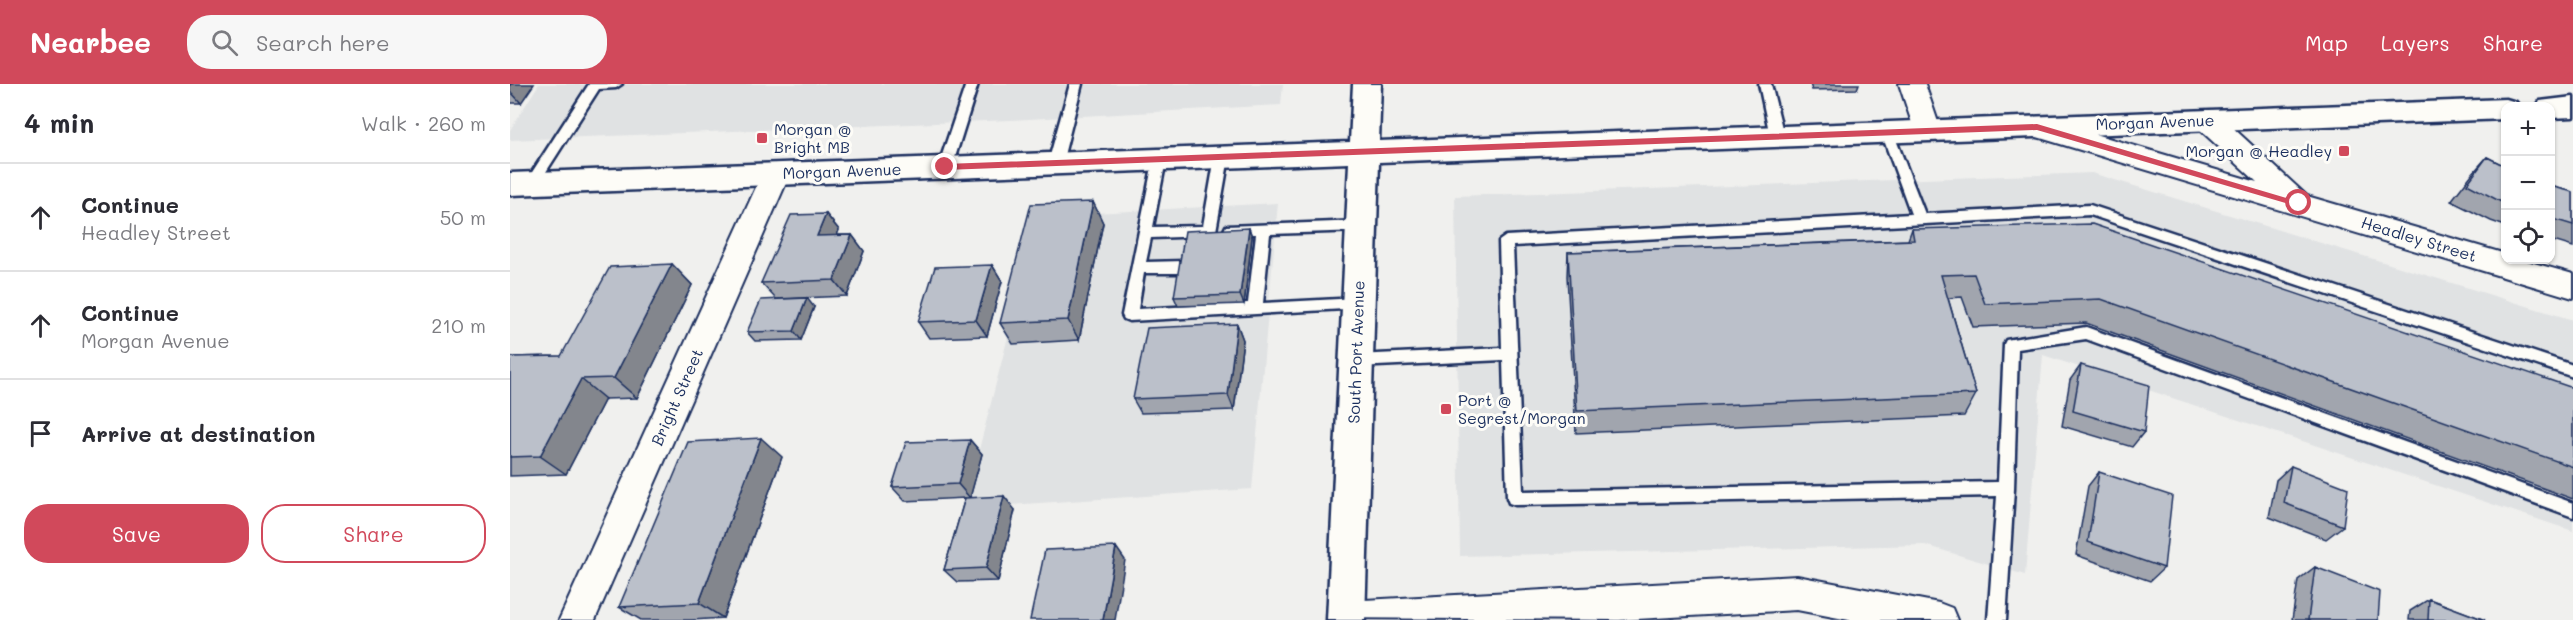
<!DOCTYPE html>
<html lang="en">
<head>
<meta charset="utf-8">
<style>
  :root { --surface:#fff; --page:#f7f7f7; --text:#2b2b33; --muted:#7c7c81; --line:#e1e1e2; --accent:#d1495b }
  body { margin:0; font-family:Mali,sans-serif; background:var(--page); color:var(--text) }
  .controls { position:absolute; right:18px; top:18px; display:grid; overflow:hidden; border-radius:12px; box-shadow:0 2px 4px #0004 }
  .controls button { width:54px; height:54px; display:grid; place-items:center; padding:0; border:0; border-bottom:2px solid var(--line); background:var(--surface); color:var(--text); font:30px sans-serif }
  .stop { position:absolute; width:18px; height:18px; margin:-14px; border:4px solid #d1495b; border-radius:50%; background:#fff }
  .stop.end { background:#d1495b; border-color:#fff; box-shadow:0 2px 6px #0008 }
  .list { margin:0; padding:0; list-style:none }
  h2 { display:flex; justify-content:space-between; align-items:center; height:78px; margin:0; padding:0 24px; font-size:26px }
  h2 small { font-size:20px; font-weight:400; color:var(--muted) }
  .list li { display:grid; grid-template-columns:39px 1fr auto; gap:18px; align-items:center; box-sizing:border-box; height:108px; padding:0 24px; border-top:2px solid var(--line) }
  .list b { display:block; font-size:22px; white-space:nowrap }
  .list p { margin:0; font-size:20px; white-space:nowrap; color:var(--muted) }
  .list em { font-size:20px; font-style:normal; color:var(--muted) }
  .actions { display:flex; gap:12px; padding:18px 24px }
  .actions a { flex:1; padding:14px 0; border:2px solid var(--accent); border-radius:24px; text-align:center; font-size:21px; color:var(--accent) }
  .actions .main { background:var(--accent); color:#fff }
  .icon { flex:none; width:33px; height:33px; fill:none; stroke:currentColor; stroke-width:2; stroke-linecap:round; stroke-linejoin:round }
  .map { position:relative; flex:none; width:2063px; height:536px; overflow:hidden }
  header { display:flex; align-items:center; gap:36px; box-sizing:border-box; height:84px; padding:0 30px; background:var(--accent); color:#fff }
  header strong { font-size:28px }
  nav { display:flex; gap:33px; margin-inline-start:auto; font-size:21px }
  .search { width:420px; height:54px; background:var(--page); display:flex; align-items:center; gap:15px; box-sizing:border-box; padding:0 21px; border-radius:24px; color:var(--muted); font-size:22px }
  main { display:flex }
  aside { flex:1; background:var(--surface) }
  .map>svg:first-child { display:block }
  .built { fill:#e0e2e3 }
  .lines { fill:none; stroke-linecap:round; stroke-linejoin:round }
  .service-casing { stroke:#1b2f5e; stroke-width:5 }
  .minor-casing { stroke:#1b2f5e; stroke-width:4 }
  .secondary-casing { stroke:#1b2f5e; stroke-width:5 }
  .service { fill:#fdfcf7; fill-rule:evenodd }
  .minor { fill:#fdfcf7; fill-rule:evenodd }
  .secondary { fill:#fdfcf7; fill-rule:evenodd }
  .wall { fill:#a1a5ae; stroke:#1b2f5e; stroke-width:1.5 }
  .shaded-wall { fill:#83868d; stroke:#1b2f5e; stroke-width:1.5 }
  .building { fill:#bbc0ca; stroke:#1b2f5e; stroke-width:1.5 }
  .route { fill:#d1495b }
  .poi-dot { fill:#d1495b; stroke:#fdfcf7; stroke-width:2 }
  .labels { text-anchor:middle; stroke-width:6; stroke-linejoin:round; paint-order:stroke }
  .street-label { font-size:16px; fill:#1b2f5e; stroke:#fdfcf7 }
  .poi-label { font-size:16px; fill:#1b2f5e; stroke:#fdfcf7; text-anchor:start }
</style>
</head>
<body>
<header>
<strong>Nearbee</strong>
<div class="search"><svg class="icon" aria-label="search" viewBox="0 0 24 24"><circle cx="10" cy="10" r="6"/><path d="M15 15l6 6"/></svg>Search here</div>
<nav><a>Map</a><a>Layers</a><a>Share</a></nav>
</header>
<main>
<aside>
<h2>4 min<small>Walk · 260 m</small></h2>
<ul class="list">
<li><svg class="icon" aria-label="ahead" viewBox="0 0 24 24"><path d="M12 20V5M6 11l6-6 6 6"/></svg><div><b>Continue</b><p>Headley Street</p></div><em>50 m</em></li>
<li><svg class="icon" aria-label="ahead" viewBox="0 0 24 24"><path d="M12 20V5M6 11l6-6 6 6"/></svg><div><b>Continue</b><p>Morgan Avenue</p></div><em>210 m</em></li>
<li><svg class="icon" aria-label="arrive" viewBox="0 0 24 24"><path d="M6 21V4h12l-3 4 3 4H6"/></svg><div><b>Arrive at destination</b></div></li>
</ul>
<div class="actions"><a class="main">Save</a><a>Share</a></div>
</aside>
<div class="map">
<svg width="2063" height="536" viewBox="0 0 2063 536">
  <rect width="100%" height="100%" fill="#f0f0ee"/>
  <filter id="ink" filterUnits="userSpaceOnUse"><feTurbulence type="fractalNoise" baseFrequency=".0167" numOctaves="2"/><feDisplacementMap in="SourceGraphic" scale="12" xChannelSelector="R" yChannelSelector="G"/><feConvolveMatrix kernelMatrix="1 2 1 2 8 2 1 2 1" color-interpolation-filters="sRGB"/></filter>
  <g filter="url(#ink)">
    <path class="built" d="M 29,0 L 773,0 L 771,21 L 501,36 L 0,56 L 0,46 Z
      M 1582,89 L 2063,236 L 2063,447 L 1533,271 L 1515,491 L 1415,461 L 950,472 L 945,112 Z
      M 768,119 L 742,405 L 454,424 L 529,132 Z"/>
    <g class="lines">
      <g class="service-casing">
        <path id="service" d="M 79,0 L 112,0 L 106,4 L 89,5 L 27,102 L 17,102 L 15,99 L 17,96 Z
          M 456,0 L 468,0 L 442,83 L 435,88 L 428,83 Z
          M 560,0 L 572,0 L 552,79 L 545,84 L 538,79 Z
          M 1249,0 L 1261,0 L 1274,52 L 1272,55 L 1267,57 L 1260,52 Z
          M 1377,43 L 1383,48 L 1415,130 L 1580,121 L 2063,281 L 2063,293 L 1580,131 L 1003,162 L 1013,407 L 1488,398 L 1494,260 L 1496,256 L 1576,243 L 2063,419 L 2063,433 L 1576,255 L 1508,265 L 1504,405 L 1496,536 L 1478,536 L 1487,412 L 1005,421 L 999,419 L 997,414 L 993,276 L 846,283 L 841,281 L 838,277 L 841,273 L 846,271 L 992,264 L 989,157 L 996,152 L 1401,130 L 1371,48 Z
          M 712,68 L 719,73 L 706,147 L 699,152 L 641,154 L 636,178 L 675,177 L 682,183 L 675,189 L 634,189 L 628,225 L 738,219 L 746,150 L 716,150 L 714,146 L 716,142 L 851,137 L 858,142 L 851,147 L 760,150 L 753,219 L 848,214 L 853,216 L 855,220 L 853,224 L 619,237 L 614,235 L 612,231 L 644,73 L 654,73 L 656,76 L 643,143 L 693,142 L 705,73 Z"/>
      </g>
      <g class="minor-casing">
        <path id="minor" d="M 1389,0 L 1415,0 L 1431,47 L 1427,54 L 1417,57 L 1407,54 Z
          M 1697,26 L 1707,29 L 1797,112 L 1996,170 L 1996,176 L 2013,176 L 2063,190 L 2063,214 L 1517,50 L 1513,43 L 1517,36 L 1527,33 L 1747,98 L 1687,43 L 1683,36 L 1687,29 Z
          M 266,80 L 276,83 L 280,90 L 85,536 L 49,536 L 252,90 L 256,83 Z
          M 1287,492 L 1429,519 L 1442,524 L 1447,536 L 1339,536 L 1287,526 L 1109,536 L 818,534 L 823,522 L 836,517 Z"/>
      </g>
      <g class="secondary-casing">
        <path id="secondary" d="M 843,0 L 871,0 L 869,57 L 1996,15 L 2006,18 L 2009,22 L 1996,22 L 1996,35 L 869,78 L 855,536 L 817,536 L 839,79 L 0,111 L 0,89 L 840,58 Z
          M 2063,13 L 2063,33 L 2040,34 L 2040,22 L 2027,22 L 2030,17 Z"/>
      </g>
      <use href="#service" class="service"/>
      <use href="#minor" class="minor"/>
      <use href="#secondary" class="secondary"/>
    </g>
    <path class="wall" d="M 0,0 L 11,19 L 0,19 Z
      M 1300,0 L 1349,0 L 1347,5 L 1302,6 Z
      M 1977,73 L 1995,82 L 1995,142 L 1981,137 L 1941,117 L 1962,90 Z
      M 2040,102 L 2063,108 L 2063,163 L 2040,156 Z
      M 583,118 L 593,139 L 569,256 L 503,260 L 490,239 Z
      M 316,130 L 329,146 L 327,151 L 342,151 L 354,167 L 337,212 L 266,215 L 251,199 Z
      M 739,144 L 742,153 L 734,220 L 668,222 L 664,213 Z
      M 1402,145 L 2063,304 L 2063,415 L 1576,239 L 1463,243 L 1452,213 L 1438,214 L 1466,310 L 1454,332 L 1066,349 L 1057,192 L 1058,168 L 1398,156 Z
      M 162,180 L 182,201 L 127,314 L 95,315 L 56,390 L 0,392 L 0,273 L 51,272 Z
      M 482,181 L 492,197 L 477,252 L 419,254 L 408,238 Z
      M 304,223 L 291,256 L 245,257 L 237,248 Z
      M 727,240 L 733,256 L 724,326 L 631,329 L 623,315 Z
      M 1571,281 L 1634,348 L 1622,363 L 1552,342 L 1560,296 Z
      M 460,356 L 472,370 L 460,413 L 505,426 L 488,497 L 447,498 L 434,486 L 455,414 L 395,417 L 382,403 Z
      M 272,373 L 213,534 L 182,536 L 131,536 L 109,523 Z
      M 1781,382 L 1833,442 L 1816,455 L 1759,433 L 1766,396 Z
      M 1589,388 L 1654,484 L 1640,497 L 1566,471 L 1578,402 Z
      M 1805,483 L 1868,536 L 1782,536 L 1788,496 Z
      M 1919,515 L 1975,536 L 1899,536 L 1900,527 Z"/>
    <path class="shaded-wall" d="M 0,0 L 24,0 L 11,19 L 0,7 Z
      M 583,118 L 593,139 L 569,256 L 558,236 Z
      M 316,130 L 329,146 L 320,168 L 307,152 Z
      M 739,144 L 742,153 L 734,220 L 730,211 Z
      M 342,151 L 354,167 L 337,212 L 324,196 Z
      M 162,180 L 182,201 L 127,314 L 104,294 Z
      M 482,181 L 492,197 L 477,252 L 466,236 Z
      M 297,214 L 304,223 L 291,256 L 284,247 Z
      M 727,240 L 733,256 L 724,326 L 718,311 Z
      M 71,295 L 95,315 L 56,390 L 30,372 Z
      M 251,354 L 272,373 L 213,534 L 189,519 Z
      M 460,356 L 472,370 L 460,414 L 448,400 Z
      M 494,412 L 505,426 L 488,497 L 476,484 Z
      M 606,463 L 615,476 L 605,536 L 593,536 Z"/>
    <path class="building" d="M 1977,73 L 1995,82 L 1995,120 L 1957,100 Z
      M 2040,102 L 2063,108 L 2063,141 L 2040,134 Z
      M 583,118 L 558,236 L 490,239 L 521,120 Z
      M 316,130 L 307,152 L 342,151 L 324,196 L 251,199 L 281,131 Z
      M 1582,140 L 2063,304 L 2063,383 L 1591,215 L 1475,220 L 1464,190 L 1431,191 L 1466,310 L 1067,327 L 1058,168 L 1404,156 L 1402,145 Z
      M 739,144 L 730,211 L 664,213 L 675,147 Z
      M 162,180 L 104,294 L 71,295 L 30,372 L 0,373 L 0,273 L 51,272 L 100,183 Z
      M 482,181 L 466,236 L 408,238 L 425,183 Z
      M 297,214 L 284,247 L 237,248 L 251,216 Z
      M 727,240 L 718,311 L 623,315 L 637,244 Z
      M 1571,281 L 1639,301 L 1634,348 L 1563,327 Z
      M 251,354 L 189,519 L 109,523 L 178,358 Z
      M 460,356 L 448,400 L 382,403 L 396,358 Z
      M 1781,382 L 1838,404 L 1833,442 L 1774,419 Z
      M 1589,388 L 1662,412 L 1654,484 L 1578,458 Z
      M 494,412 L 476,484 L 434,486 L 455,414 Z
      M 606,463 L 593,536 L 520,536 L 535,466 Z
      M 1805,483 L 1870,508 L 1868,536 L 1798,536 Z
      M 1919,515 L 1975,536 L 1918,536 Z"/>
  </g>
  <path class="route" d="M 1527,40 L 1793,119 L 1789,123 L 1527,46 L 435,86 L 430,83 L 435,80 Z"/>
  <g class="poi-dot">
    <rect x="246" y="48" width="12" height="12" rx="3"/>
    <rect x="1828" y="61" width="12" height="12" rx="3"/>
    <rect x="930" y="319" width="12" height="12" rx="3"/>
  </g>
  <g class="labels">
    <g class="street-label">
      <text transform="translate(1645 38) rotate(-2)" y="6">Morgan Avenue</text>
      <text transform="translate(332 87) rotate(-2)" y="6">Morgan Avenue</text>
      <text transform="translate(1909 155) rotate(17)" y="6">Headley Street</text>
      <text transform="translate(846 268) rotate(-88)" y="6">South Port Avenue</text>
      <text transform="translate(167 313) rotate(-66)" y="6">Bright Street</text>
    </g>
    <g class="poi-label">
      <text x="264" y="51">Morgan @<tspan x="264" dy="18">Bright MB</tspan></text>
      <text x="1822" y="73" text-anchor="end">Morgan @ Headley</text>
      <text x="948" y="322">Port @<tspan x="948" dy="18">Segrest/Morgan</tspan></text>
    </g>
  </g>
</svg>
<div class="controls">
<button>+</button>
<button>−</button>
<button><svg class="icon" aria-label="locate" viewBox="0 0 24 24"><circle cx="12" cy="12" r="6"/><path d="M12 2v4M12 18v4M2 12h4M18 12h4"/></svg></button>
</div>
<div class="stop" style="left:1789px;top:119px"></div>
<div class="stop end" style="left:435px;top:83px"></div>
</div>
</main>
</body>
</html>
